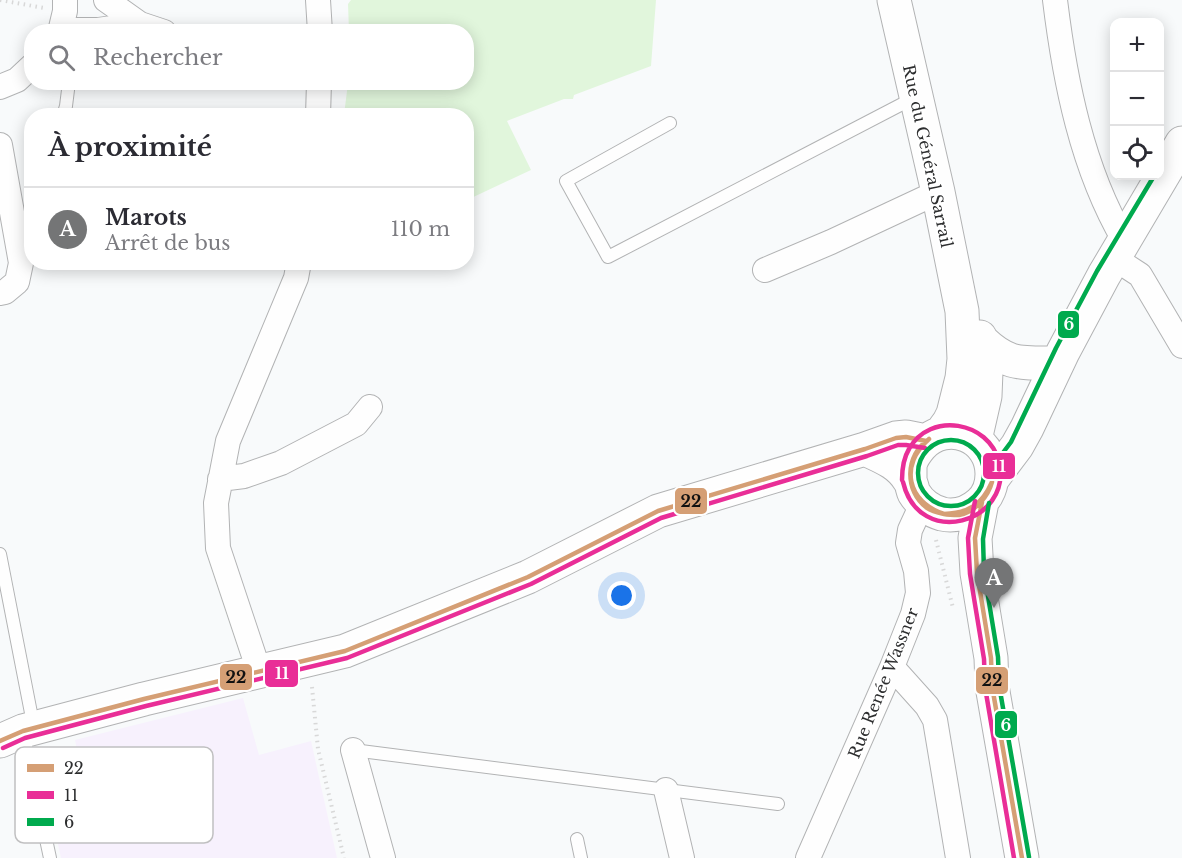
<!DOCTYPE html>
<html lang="fr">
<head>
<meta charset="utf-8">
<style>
  :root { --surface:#fff; --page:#f2f2f3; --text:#2b2b33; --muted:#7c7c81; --line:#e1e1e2; --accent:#747576 }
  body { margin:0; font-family:"Libre Baskerville",serif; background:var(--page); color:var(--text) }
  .controls { position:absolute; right:18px; top:18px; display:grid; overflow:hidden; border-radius:12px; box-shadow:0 3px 15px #0003 }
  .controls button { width:54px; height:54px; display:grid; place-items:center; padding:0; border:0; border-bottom:2px solid var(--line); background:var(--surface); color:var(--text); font:30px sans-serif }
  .you { position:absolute; left:622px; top:596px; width:21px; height:21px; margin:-15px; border:4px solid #fff; border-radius:50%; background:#1a73e8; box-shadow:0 0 0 9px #1a73e833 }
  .badge { display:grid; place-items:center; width:39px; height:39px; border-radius:50%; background:var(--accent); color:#fff; font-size:20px; font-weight:700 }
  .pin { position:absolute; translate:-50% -50px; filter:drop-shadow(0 2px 3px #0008) }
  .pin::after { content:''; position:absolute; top:32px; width:21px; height:18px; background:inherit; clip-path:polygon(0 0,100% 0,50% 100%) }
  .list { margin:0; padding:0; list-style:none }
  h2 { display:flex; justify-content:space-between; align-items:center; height:78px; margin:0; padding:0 24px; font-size:26px }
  h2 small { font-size:20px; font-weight:400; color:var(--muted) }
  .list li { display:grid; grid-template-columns:39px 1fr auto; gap:18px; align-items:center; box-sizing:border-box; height:84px; padding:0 24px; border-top:2px solid var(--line) }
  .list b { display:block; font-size:22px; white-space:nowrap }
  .list p { margin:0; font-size:20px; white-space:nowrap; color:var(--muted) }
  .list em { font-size:20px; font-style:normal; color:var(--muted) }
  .icon { flex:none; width:33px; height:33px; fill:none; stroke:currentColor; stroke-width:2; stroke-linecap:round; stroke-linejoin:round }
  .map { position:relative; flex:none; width:1182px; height:858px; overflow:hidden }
  .search { position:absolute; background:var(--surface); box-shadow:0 3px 15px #0003; left:24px; top:24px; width:450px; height:66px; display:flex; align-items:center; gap:15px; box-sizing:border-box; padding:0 21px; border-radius:24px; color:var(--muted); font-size:22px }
  .panel { position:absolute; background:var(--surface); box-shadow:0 3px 15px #0003; left:24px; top:108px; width:450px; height:162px; border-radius:24px }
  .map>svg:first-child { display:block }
  .commercial { fill:#f7f1fd }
  .pitch { fill:#e1f6dc }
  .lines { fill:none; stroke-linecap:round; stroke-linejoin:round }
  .lane-casing { stroke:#b2b3b4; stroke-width:14 }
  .street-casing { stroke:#b2b3b4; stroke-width:26 }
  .secondary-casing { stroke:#b2b3b4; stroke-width:35 }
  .path { stroke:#d8d8d8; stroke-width:4; stroke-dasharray:1.5 4.5; stroke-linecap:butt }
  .lane { stroke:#fefefe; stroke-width:12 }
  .street { stroke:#fefefe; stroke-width:24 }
  .secondary { stroke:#fefefe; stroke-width:33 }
  .bus-1-casing { stroke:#fff; stroke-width:9 }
  .bus-2-casing { stroke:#fff; stroke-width:9 }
  .bus-3-casing { stroke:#fff; stroke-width:9 }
  .bus-1 { stroke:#d59f75; stroke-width:4.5 }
  .bus-2 { stroke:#e92e97; stroke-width:4.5 }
  .bus-3 { stroke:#00aa4e; stroke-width:4.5 }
  .labels { text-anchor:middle; stroke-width:4.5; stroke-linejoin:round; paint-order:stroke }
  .street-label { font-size:16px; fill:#2d2e2f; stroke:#fff }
  .key { fill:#fff; stroke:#c0c0c1; stroke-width:1.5 }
  .key-label { font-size:16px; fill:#2d2e2f }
  .line-badge { stroke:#fff; stroke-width:2 }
  .badge-label { font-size:16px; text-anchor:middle; font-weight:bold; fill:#fff }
  .pale-badge-label { font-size:16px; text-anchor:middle; font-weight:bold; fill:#111 }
</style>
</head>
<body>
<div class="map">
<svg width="1182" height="858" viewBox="0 0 1182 858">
  <rect width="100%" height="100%" fill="#f8fafb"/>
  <path class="commercial" d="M 243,698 L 259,755 L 311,741 L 337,858 L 61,858 L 50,808 L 86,797 L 75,740 Z"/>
  <path class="pitch" d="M 351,0 L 656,0 L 651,66 L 574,95 L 573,99 L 564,99 L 507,121 L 531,170 L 467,200 L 466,116 L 344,115 L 348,83 L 466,82 L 466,32 L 349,31 L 348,4 Z"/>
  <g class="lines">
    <g class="lane-casing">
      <path id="lane" d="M 63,116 L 66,106 L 69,82
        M 670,123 L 566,181 L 608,257 L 908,101 L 914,99
        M 0,554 L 32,718 L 36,726
        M 23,732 L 50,858
        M 353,750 L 778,804
        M 577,839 L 581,858"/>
    </g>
    <g class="street-casing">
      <path id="street" d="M 106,0 L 140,24 L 164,32
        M 318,0 L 320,32
        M 1055,0 C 1065,82 1082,168 1124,240
        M 60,30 L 98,30 L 140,24
        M 60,32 L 65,11 L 65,0
        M 0,87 L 17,80 L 32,66
        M 318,116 L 319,82
        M 0,145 L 21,263 L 17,282 L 5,292 L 0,293
        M 1114,258 L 1140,275 L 1182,346
        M 765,270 L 831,242 L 938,192
        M 220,479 L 244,476 L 281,463 L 356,424 L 370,407
        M 892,667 L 927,706 L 935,720 L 958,858
        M 259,671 L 218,548 L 216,503 L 228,441 L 296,278 L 299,262
        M 353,750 L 383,858
        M 666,790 L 682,858
        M 808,858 L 892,667 L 913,614 L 918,593 L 916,571 L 908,543 L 910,530 L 922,504"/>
    </g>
    <g class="secondary-casing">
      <path id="secondary" d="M 894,0 L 938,192 L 962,311 L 964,359 L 962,378 L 953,414 L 949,422 L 941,433
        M 982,341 C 1006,364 1018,363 1050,363
        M 975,440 L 985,396 L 986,371 L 982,341 L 980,337
        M 865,449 C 882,457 899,463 909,480 C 912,483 912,489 914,493 C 920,503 931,511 942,514 C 956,517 970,512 980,503 C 988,496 992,485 992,474 C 992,436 947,418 921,446 C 916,452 911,459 910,466 C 910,471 910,476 910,480
        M 993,478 L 1017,446 L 1027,428 L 1063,352 L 1104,275 L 1182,143
        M 982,502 L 975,538 L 977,573 L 991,658 L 992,686 L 1022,858
        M 0,741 L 23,731 L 144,699 L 345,651 L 528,577 L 658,511 L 865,449 L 896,438 L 906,437 L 926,441"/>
    </g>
    <path class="path" d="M 0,0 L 44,8
      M 936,540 L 953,608
      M 312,687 L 318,749 L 344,858"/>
    <use href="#lane" class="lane"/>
    <use href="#street" class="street"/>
    <use href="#secondary" class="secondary"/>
    <g class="bus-1-casing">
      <path id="bus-1" d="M 929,439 C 899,465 907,502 944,514
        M 929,439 C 905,455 904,491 927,508 C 931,511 939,513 944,514
        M 982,502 L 975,538 L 977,573 L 991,658 L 992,686 L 1022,858
        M 944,514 C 949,515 954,515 959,515 C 975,512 988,497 992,482
        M 944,514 C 969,513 982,505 992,482
        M 0,741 L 23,731 L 144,699 L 345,651 L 528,577 L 658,511 L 865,449 L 896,438 L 906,437 L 926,441"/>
    </g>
    <g class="bus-2-casing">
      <path id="bus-2" d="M 902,480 C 902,469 903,459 909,449 C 930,411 989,421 999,462 C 1013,523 919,550 903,482
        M 975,501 L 968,538 L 970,574 L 984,659 L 985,687 L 1014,858
        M 3,748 L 25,738 L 146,706 L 347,658 L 531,584 L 661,518 L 867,456 L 898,445 L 906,445 L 925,448"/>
    </g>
    <g class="bus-3-casing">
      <path id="bus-3" d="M918 473a33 33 0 1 1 66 0a33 33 0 1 1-66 0Z
        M 987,474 L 1011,442 L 1056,348 L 1097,271 L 1154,176
        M 989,503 L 983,539 L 984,572 L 998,657 L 999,685 L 1029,857"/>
    </g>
    <use href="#bus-1" class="bus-1"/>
    <use href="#bus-2" class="bus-2"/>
    <use href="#bus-3" class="bus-3"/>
  </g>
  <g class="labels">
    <g class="street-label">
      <text transform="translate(928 156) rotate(78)" y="6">Rue du Général Sarrail</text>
      <text transform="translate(883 683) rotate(-68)" y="6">Rue Renée Wassner</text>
    </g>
  </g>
  <rect x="15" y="747" width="198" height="96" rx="9" class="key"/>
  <rect x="27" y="764" width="27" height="8" fill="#d59f75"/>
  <rect x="27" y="791" width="27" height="8" fill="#e92e97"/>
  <rect x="27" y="818" width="27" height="8" fill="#00aa4e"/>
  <g class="key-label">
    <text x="64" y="774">22</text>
    <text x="64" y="801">11</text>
    <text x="64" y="828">6</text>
  </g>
  <g class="line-badge">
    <rect x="1057" y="310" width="23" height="29" rx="6" fill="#00aa4e"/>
    <rect x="982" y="452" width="34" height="28" rx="6" fill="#e92e97"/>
    <rect x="674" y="487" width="34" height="28" rx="6" fill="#d59f75"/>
    <rect x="264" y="659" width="35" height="29" rx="6" fill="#e92e97"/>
    <rect x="219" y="663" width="34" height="28" rx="6" fill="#d59f75"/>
    <rect x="975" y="666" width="34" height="29" rx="6" fill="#d59f75"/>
    <rect x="994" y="710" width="24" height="29" rx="6" fill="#00aa4e"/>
  </g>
  <g class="badge-label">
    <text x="1069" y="330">6</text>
    <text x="999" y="472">11</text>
    <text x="282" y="679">11</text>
    <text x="1006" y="731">6</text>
  </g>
  <g class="pale-badge-label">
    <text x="691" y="507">22</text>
    <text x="236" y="683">22</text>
    <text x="992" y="686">22</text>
  </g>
</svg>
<div class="controls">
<button>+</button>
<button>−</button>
<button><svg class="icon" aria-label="locate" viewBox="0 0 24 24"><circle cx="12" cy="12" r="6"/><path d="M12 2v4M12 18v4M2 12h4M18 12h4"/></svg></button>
</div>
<div class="you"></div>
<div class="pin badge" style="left:994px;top:608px">A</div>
<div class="search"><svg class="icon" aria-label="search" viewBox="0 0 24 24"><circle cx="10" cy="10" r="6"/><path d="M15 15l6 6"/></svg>Rechercher</div>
<section class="panel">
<h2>À proximité<small></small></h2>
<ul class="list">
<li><span class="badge">A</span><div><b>Marots</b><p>Arrêt de bus</p></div><em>110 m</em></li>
</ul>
</section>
</div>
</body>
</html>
